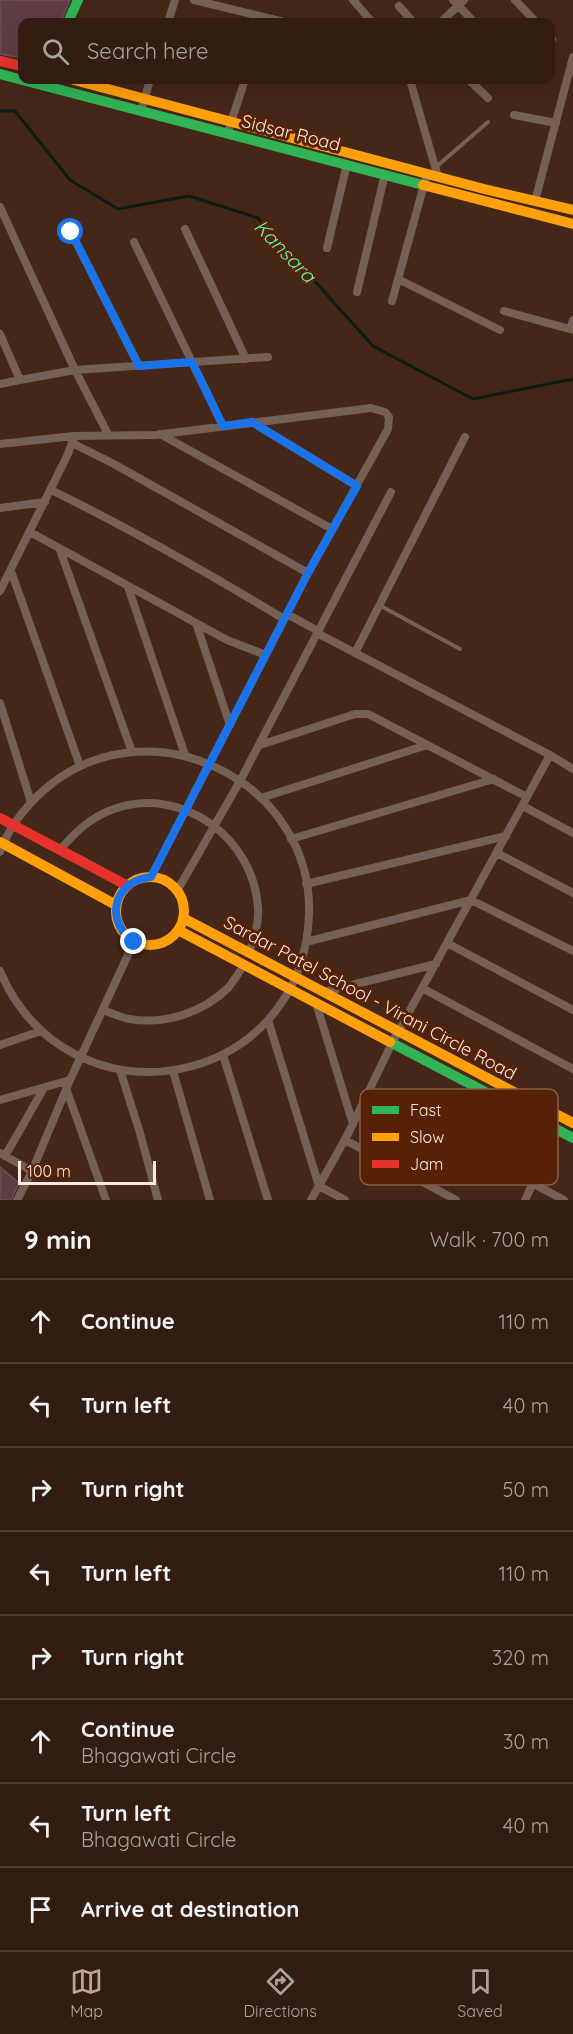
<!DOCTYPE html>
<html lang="en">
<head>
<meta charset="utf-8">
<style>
  :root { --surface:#331d12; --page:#3e2a20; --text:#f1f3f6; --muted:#a9a29f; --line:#4e3b32; --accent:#bda59a }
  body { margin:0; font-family:Quicksand,sans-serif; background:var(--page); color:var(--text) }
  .scale { position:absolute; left:18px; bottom:15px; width:138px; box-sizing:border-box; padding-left:6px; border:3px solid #fee9e0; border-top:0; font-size:16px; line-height:21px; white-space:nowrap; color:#fee9e0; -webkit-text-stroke:4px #572105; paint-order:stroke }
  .stop { position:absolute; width:18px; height:18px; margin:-14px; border:4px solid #1a73e8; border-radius:50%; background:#fff }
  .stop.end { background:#1a73e8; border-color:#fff; box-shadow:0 2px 6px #0008 }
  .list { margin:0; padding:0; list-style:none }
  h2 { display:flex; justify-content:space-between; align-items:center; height:78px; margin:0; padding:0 24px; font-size:26px }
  h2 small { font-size:20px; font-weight:400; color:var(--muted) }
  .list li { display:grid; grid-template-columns:39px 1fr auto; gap:18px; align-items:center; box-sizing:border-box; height:84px; padding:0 24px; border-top:2px solid var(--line) }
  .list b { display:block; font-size:22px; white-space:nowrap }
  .list p { margin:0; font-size:20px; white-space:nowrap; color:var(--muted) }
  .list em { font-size:20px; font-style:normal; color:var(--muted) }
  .icon { flex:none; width:33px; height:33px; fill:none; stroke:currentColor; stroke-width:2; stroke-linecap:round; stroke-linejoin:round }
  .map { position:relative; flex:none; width:573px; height:1200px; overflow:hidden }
  .search { position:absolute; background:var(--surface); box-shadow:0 6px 24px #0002; left:18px; right:18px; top:18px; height:66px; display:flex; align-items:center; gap:15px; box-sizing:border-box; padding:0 21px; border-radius:12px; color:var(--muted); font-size:22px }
  .sheet { height:750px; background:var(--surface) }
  nav { display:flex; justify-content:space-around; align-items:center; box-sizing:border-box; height:84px; border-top:2px solid var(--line); background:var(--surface); font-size:16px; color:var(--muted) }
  nav a { display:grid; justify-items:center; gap:3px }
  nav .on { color:var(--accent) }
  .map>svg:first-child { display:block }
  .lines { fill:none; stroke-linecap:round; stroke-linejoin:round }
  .stream { stroke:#0c1e14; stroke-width:3 }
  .building { fill:#603c45; stroke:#6a5252; stroke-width:1.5 }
  .lane { stroke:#766056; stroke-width:4 }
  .street { stroke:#766056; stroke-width:8 }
  .fast { stroke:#30b455; stroke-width:10 }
  .slow { stroke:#ff9f0a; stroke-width:10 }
  .jam { stroke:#e5322d; stroke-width:10 }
  .route { stroke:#1a73e8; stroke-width:8 }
  .labels { text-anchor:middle; stroke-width:6; stroke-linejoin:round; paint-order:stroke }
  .street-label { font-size:18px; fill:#fee9e0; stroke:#572105 }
  .water-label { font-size:20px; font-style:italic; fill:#56f7ba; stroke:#572105 }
  .key { fill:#572105; stroke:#895d47; stroke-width:1.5 }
  .key-label { font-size:16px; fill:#fee9e0 }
</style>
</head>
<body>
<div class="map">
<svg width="573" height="1200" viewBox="0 0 573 1200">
  <rect width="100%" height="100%" fill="#442718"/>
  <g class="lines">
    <path class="stream" d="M 0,111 L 15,111 L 70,180 L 118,209 L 189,196 L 258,218 L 373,346 L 473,399 L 573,379"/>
  </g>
  <path class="building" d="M 0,0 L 70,0 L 61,22 L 22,22 L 22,58 L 0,54 Z
    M 0,1167 L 19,1183 L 11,1200 L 0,1200 Z"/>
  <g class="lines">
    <path class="lane" d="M 436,167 L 488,122
      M 379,605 L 460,649"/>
    <path class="street" d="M 194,0 L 284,22
      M 353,0 L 372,22
      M 453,0 L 474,22
      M 515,0 L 536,22
      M 399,6 L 413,22
      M 168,22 L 175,0
      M 441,22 L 464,0
      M 550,37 L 552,39
      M 410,80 L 438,177
      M 469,80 L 488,98
      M 141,111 L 150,80
      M 514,115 L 556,123
      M 227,134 L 245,80
      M 535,201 L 573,57
      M 0,207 L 75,370 L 109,436
      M 185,229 L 246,359
      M 71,232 L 139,366
      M 134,242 L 223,426
      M 327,248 L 347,164
      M 398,279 L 500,330
      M 357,292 L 385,174
      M 392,301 L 427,174
      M 504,311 L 573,330
      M 570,329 L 573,320
      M 0,334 L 20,380 L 0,384
      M 20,380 L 75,370 L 268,357
      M 252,422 L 357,486
      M 160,434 L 332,529
      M 72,443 L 114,464 L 308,573
      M 0,444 L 74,436 L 155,435 L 371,408 L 385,412 L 389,417 L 388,429 L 308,573 L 151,877
      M 51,490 C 131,529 208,573 284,619
      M 0,508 L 45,502
      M 30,532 L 227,640 L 266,655
      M 60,550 L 132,752
      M 11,571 L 80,766
      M 128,587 L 185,755
      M 0,591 L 68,454 L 73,439
      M 287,614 L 318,631
      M 196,623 L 230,725
      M 355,653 L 465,437
      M 0,703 L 31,802
      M 260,745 L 355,714 L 368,714 L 527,797
      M 550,755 L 573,769
      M 261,798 L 427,745
      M 523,806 L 573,833
      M 291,839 L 494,779
      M 60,850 C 75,832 91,817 114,809 C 182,785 254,838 258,908 C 259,924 254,938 249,953
      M 0,852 C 9,827 25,807 44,790 C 146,700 314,779 309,915 C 302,1091 69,1132 0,971
      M 497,853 L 573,893
      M 306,884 L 506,836
      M 177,891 L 240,781 L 391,492
      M 306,942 L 471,900 L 573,951
      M 447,943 L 573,1010
      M 422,988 L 573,1069
      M 324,992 L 436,964
      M 316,1003 L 353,1124
      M 103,1010 C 111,1013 120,1017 129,1019 C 165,1025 202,1013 228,988 C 234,981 239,972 244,965
      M 268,1020 L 319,1186 L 345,1200
      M 0,1045 L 41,1031
      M 223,1055 L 268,1200
      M 120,1070 L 140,1133 L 158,1200
      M 173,1071 L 210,1200
      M 67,1091 L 106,1200
      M 367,1095 L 564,1200
      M 0,1100 L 70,1080
      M 345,1140 L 456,1200
      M 0,1153 L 32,1171 L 70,1080 L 134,942
      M 5,1156 L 44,1088
      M 17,1200 L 32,1171
      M 311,1200 L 348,1134 L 392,1043 L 550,755 L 317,633
      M 525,1200 L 533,1183"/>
    <path class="fast" d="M 68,22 L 78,0
      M 0,74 L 423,185
      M 390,1042 L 573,1138"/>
    <path class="slow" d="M 74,80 L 484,189 L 573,210
      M 423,185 L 573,224
      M 0,842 L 116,905
      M116 911a34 34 0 1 1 68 0a34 34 0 1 1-68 0Z
      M 183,918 L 573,1123
      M 178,930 L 390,1042"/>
    <path class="jam" d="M 0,61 L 22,66
      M 0,818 L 128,886"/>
  </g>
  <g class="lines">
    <path class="route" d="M 71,232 L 139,366 L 192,362 L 223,426 L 252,422 L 357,486 L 308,573 L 151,877 C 113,881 104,921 134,942"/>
  </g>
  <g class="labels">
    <g class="street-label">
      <text transform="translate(291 133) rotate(14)" y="6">Sidsar Road</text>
      <text transform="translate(370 998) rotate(28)" y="6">Sardar Patel School - Virani Circle Road</text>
    </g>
    <g class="water-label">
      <text transform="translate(285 251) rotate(46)" y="7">Kansara</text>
    </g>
  </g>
  <rect x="360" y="1089" width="198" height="96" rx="9" class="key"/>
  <rect x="372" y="1106" width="27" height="8" fill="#30b455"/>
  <rect x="372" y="1133" width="27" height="8" fill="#ff9f0a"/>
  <rect x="372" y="1160" width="27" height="8" fill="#e5322d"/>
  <g class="key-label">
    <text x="410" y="1116">Fast</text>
    <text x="410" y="1143">Slow</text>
    <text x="410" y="1170">Jam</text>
  </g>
</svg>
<div class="scale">100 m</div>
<div class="stop" style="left:71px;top:232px"></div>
<div class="stop end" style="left:134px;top:942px"></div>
<div class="search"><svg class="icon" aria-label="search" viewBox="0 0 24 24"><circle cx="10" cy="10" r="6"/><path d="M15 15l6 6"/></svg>Search here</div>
</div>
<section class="sheet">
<h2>9 min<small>Walk · 700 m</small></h2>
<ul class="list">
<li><svg class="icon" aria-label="ahead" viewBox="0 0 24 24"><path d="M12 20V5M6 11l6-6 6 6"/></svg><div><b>Continue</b></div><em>110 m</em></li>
<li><svg class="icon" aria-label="left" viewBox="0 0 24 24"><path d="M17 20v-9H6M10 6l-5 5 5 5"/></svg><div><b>Turn left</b></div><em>40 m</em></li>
<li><svg class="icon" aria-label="right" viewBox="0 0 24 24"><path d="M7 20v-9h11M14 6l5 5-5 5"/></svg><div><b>Turn right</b></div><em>50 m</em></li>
<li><svg class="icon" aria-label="left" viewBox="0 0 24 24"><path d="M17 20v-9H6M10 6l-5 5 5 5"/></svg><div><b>Turn left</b></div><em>110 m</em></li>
<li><svg class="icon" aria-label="right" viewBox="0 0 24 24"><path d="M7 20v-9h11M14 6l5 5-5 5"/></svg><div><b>Turn right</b></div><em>320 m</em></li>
<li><svg class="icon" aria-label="ahead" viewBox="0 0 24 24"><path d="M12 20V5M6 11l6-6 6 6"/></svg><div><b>Continue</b><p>Bhagawati Circle</p></div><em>30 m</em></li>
<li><svg class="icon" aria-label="left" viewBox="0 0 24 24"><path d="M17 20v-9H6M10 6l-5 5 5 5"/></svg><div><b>Turn left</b><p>Bhagawati Circle</p></div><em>40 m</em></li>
<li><svg class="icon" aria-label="arrive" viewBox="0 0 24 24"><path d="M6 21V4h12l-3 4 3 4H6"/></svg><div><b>Arrive at destination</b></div></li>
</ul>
</section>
<nav>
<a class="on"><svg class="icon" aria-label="map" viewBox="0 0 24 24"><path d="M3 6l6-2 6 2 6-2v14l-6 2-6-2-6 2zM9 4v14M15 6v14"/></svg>Map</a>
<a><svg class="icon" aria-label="directions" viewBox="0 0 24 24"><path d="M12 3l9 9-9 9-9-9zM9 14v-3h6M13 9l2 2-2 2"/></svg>Directions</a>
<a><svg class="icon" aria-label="saved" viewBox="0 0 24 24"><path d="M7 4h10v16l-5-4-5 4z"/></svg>Saved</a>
</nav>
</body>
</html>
